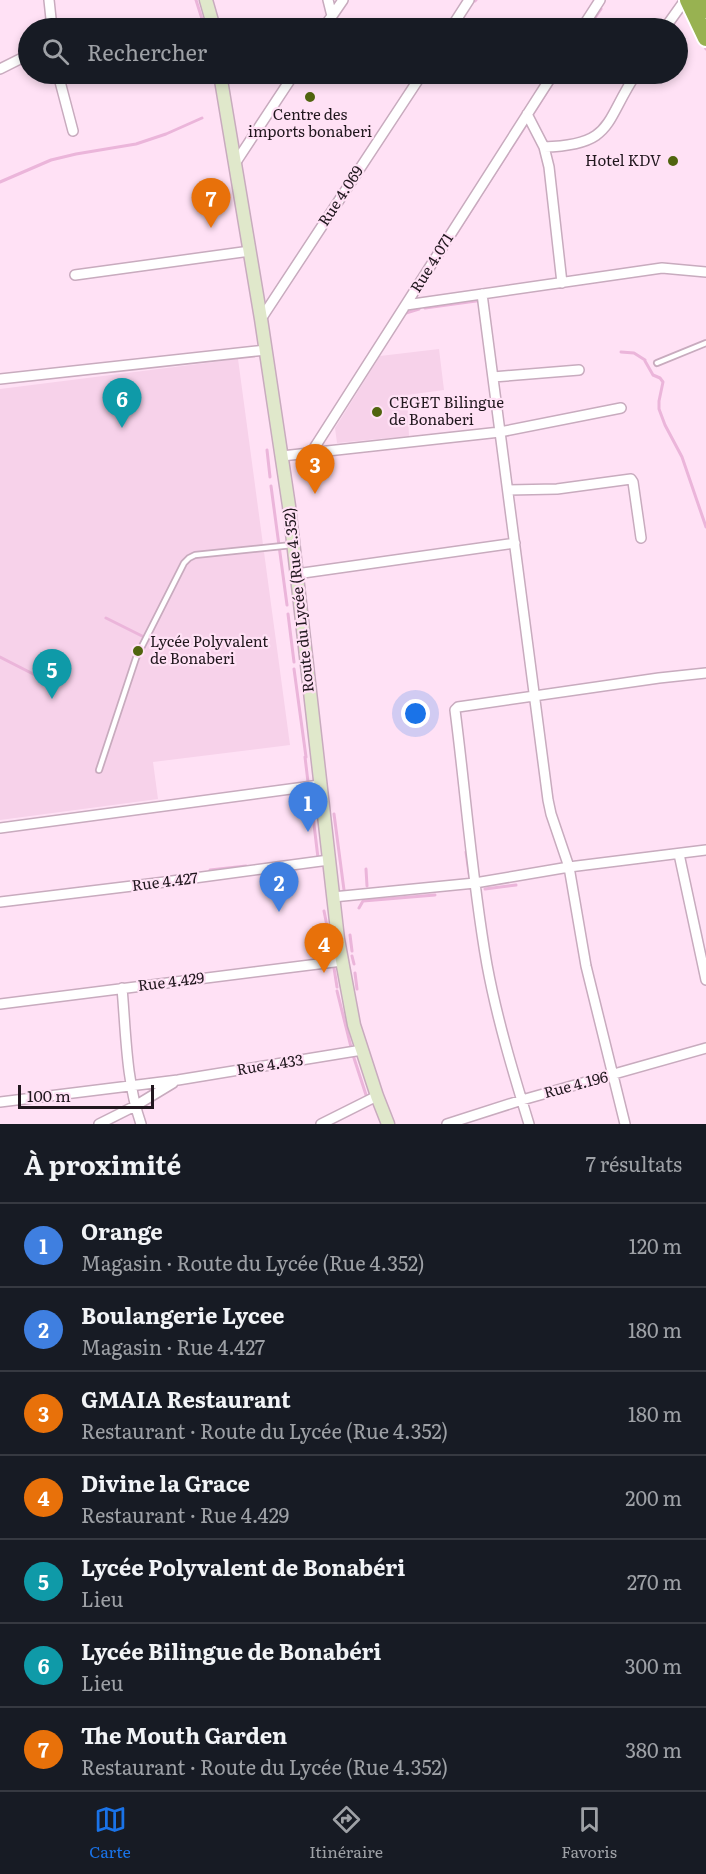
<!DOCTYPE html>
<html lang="fr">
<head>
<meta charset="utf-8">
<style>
  :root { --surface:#171b24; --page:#242831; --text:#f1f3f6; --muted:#9ea1a6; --line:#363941; --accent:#1a73e8 }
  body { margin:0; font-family:Literata,serif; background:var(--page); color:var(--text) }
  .scale { position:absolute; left:18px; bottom:15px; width:136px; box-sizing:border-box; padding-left:6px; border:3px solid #21171e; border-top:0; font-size:16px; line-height:21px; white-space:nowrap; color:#21171e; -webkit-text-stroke:4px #ffe1f5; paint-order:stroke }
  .you { position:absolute; left:416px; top:714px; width:21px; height:21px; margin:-15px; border:4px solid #fff; border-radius:50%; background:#1a73e8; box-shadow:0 0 0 9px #1a73e833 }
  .badge { display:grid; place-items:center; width:39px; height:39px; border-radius:50%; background:var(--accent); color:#fff; font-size:20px; font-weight:700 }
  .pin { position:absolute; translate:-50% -50px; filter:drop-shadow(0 2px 3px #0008) }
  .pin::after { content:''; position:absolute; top:32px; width:21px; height:18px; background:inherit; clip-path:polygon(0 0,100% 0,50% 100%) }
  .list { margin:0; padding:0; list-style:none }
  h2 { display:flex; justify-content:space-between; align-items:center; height:78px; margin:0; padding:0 24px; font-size:26px }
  h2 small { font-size:20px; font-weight:400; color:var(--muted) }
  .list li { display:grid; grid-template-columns:39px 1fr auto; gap:18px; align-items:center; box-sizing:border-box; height:84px; padding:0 24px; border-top:2px solid var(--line) }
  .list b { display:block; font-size:22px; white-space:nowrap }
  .list p { margin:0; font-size:20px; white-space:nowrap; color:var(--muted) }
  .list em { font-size:20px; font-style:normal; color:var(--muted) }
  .icon { flex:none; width:33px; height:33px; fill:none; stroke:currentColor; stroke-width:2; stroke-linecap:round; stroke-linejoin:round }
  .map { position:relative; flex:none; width:706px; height:1124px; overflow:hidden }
  .search { position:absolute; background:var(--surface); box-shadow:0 3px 9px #0003; left:18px; right:18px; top:18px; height:66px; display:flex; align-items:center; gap:15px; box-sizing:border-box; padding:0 21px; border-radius:33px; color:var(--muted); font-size:22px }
  .sheet { height:666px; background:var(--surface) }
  nav { display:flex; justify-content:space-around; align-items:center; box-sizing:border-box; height:84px; border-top:2px solid var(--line); background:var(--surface); font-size:16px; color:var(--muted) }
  nav a { display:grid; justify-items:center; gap:3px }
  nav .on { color:var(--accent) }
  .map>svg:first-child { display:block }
  .built { fill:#f7d2ea }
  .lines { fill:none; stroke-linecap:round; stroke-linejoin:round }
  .stream { stroke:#ebb5da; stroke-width:3 }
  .lane-casing { stroke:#c8abbe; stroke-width:8 }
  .street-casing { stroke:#c8abbe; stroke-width:12 }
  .secondary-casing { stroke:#c8abbe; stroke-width:15 }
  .highway-casing { stroke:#fff; stroke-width:20 }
  .lane { stroke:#fff; stroke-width:4.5 }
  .street { stroke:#fff; stroke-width:9 }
  .secondary { stroke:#e0e8cb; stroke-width:12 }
  .highway { stroke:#98b251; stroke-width:16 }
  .poi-dot { fill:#50640e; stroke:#ffe1f5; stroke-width:2 }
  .labels { text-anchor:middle; stroke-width:4.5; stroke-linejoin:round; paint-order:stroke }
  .poi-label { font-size:15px; fill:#21171e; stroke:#ffe1f5; text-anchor:start }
  .street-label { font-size:15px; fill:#21171e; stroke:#ffe1f5 }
</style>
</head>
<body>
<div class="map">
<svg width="706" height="1124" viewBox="0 0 706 1124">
  <rect width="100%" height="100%" fill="#ffe1f5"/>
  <path class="built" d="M 439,349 L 444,390 L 407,395 L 409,436 L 337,443 L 335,428 L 380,356 Z
    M 238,359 L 290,745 L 153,762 L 158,799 L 0,820 L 0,389 Z"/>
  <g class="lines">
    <path class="stream" d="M 196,0 L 203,22
      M 475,1 L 476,0
      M 588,28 L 601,9
      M 703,42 L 706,49
      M 558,75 L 559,74
      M 531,117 L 554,81
      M 0,182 L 51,160 L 76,154 L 136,144 L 166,134 L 202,118
      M 482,193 L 526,125
      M 434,268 L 478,200
      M 425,308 L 476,301
      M 406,313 L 419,309
      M 621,352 L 634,353 L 645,360
      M 645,361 L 653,375 L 660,378 L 663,382 L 659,401 L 659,409 L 665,425 L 682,457 L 706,527
      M 267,450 L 270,477
      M 271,486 L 287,605
      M 288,614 L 294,662
      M 106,618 L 144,637
      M 0,657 L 41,678
      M 294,669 L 306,757
      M 305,757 L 308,782
      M 310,791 L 318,858
      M 334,814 L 344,890
      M 466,852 L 470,880
      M 366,869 L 367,886
      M 210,870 L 246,866
      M 485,889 L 516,885
      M 359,908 L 363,901 L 435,895
      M 324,911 L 328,931
      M 350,935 L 352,951
      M 352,956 L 354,964
      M 334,968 L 337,987
      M 355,973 L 357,989
      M 337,991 L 351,1047
      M 353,1055 L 367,1098"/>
    <g class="lane-casing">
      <path id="lane" d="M 657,363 L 706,343
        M 99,770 L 136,658 L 184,563 L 189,558 L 195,555 L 292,545"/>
    </g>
    <g class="street-casing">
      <path id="street" d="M 49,0 L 52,28
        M 332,16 L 343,0
        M 323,28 L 332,16 L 328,0
        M 451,28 L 469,0
        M 582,28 L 600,0
        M 665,28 L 685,0
        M 0,69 L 28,55
        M 58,74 L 73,131
        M 527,114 L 544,147 L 549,167 L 562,283
        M 544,147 C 614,145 604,122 636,74
        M 236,162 L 294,74
        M 75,275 L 250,251
        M 482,294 L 548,800 L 551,814 L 569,867 L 586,966 L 625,1124
        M 406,305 L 662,268 L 706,272
        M 261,319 L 422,74
        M 493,377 L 579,370
        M 0,379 L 266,350
        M 311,453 L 553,74
        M 282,456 L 500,432 L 621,408
        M 508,490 L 557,489 L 631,479 L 633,482 L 641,538
        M 296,574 L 515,543
        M 0,828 L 320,785
        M 679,854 L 706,980
        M 333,897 L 475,883 L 569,867 L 706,850
        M 0,902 L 157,883 L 329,860
        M 122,988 C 126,1033 126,1081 141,1124
        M 0,1004 L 342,961
        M 0,1102 L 178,1080 L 362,1050
        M 99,1124 L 135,1106 L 173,1083
        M 321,1124 L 377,1096
        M 447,1124 L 522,1100 L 706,1048
        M 529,1124 C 513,1072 497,1019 487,965 C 472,881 466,795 455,710 L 458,707 L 659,678 L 706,673"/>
    </g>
    <g class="secondary-casing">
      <path id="secondary" d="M 206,0 L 214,28
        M 220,74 L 261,319 L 289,506 L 338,939 L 354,1025 L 377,1096 L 388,1124"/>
    </g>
    <g class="highway-casing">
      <path id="highway" d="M 688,0 L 706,38
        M 702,0 L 706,10"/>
    </g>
    <use href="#lane" class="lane"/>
    <use href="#street" class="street"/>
    <use href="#secondary" class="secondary"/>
    <use href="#highway" class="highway"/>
  </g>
  <g class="poi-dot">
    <circle cx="310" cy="97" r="6"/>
    <circle cx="673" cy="161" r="6"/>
    <circle cx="377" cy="412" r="6"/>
    <circle cx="138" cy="651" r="6"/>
  </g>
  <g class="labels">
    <g class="poi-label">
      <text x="310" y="120" text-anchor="middle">Centre des<tspan x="310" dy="17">imports bonaberi</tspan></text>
      <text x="661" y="166" text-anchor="end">Hotel KDV</text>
      <text x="389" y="408">CEGET Bilingue<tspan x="389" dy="17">de Bonaberi</tspan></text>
      <text x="150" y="647">Lycée Polyvalent<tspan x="150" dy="17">de Bonaberi</tspan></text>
    </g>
    <g class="street-label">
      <text transform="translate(341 196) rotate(-57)" y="5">Rue 4.069</text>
      <text transform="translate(432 263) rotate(-58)" y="5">Rue 4.071</text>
      <text transform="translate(299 600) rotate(-96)" y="5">Route du Lycée (Rue 4.352)</text>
      <text transform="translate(165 882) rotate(-7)" y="5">Rue 4.427</text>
      <text transform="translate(171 982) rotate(-7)" y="5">Rue 4.429</text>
      <text transform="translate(270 1065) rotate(-9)" y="5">Rue 4.433</text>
      <text transform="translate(576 1085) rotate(-15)" y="5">Rue 4.196</text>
    </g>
  </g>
</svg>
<div class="scale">100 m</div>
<div class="you"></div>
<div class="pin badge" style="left:308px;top:832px;background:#3f7fe0">1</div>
<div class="pin badge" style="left:279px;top:912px;background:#3f7fe0">2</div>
<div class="pin badge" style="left:315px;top:494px;background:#e8710a">3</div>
<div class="pin badge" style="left:324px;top:973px;background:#e8710a">4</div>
<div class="pin badge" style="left:52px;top:699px;background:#0f9aa8">5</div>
<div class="pin badge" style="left:122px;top:428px;background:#0f9aa8">6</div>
<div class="pin badge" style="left:211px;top:228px;background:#e8710a">7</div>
<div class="search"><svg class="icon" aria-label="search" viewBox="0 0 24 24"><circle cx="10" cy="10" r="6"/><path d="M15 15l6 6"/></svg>Rechercher</div>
</div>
<section class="sheet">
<h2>À proximité<small>7 résultats</small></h2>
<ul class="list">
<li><span class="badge" style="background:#3f7fe0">1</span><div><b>Orange</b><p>Magasin · Route du Lycée (Rue 4.352)</p></div><em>120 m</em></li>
<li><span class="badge" style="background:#3f7fe0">2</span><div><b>Boulangerie Lycee</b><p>Magasin · Rue 4.427</p></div><em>180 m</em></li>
<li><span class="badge" style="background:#e8710a">3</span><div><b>GMAIA Restaurant</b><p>Restaurant · Route du Lycée (Rue 4.352)</p></div><em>180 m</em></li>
<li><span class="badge" style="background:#e8710a">4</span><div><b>Divine la Grace</b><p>Restaurant · Rue 4.429</p></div><em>200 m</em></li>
<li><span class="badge" style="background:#0f9aa8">5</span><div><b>Lycée Polyvalent de Bonabéri</b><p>Lieu</p></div><em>270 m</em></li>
<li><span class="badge" style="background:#0f9aa8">6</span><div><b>Lycée Bilingue de Bonabéri</b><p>Lieu</p></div><em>300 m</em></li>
<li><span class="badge" style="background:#e8710a">7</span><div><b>The Mouth Garden</b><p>Restaurant · Route du Lycée (Rue 4.352)</p></div><em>380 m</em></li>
</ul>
</section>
<nav>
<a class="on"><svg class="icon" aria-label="map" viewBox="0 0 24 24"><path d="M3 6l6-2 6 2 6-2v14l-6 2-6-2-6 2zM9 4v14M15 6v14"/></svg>Carte</a>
<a><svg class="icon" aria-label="directions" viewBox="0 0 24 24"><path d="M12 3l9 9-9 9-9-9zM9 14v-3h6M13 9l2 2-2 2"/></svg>Itinéraire</a>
<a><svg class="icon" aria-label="saved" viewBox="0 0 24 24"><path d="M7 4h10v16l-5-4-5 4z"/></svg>Favoris</a>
</nav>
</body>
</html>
